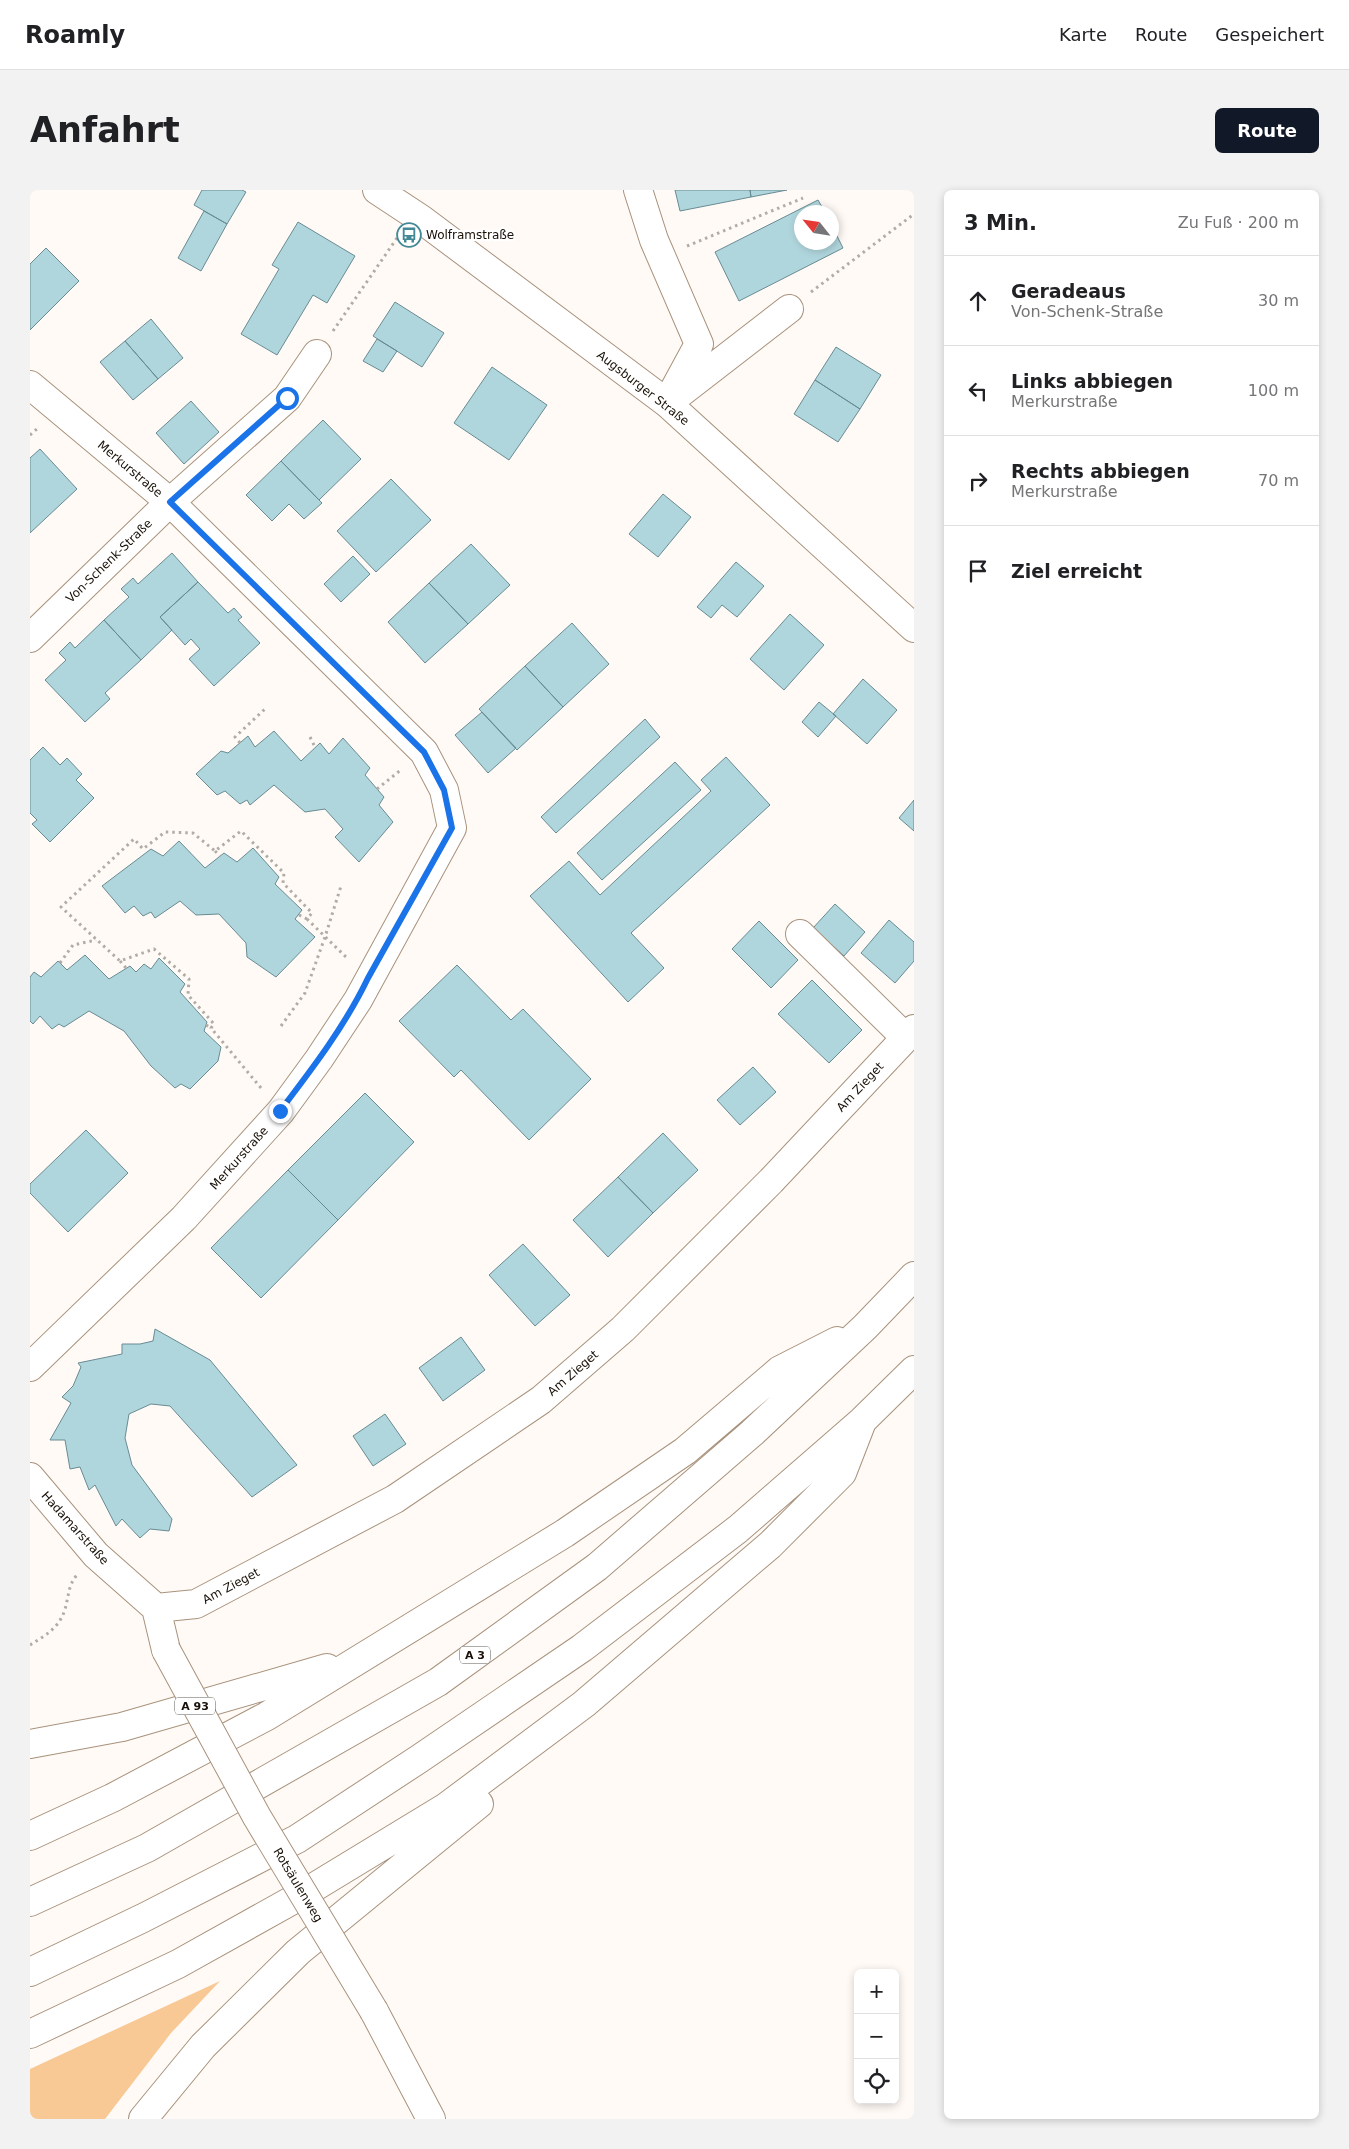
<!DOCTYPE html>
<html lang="de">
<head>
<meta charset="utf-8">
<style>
  :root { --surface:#fff; --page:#f2f2f2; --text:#202124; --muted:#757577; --line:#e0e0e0; --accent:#111827 }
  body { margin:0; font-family:"DejaVu Sans",sans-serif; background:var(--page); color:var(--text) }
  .controls { position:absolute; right:15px; bottom:15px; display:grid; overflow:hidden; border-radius:8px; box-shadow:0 2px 8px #0003 }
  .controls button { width:45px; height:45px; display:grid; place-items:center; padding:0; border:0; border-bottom:1px solid var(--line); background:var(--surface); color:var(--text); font:25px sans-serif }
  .compass { position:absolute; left:764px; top:15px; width:45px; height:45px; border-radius:50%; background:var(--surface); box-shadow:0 2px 8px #0003; rotate:300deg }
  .stop { position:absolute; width:15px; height:15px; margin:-11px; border:4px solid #1a73e8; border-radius:50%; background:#fff }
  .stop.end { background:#1a73e8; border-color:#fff; box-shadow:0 1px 5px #0008 }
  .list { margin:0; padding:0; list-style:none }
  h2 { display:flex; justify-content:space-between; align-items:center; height:65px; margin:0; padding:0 20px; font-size:21px }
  h2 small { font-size:16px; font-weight:400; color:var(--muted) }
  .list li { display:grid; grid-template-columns:32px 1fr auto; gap:15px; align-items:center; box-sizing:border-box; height:90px; padding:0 20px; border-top:1px solid var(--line) }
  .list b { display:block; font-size:19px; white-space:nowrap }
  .list p { margin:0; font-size:16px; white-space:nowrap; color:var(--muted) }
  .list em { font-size:16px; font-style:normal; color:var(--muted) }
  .icon { flex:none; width:28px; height:28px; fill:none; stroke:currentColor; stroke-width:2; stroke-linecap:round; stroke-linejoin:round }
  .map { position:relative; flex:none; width:884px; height:1929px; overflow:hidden; border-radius:8px }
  header { display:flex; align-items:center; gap:30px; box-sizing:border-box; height:70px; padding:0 25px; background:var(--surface); border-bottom:1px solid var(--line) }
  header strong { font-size:24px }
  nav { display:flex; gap:28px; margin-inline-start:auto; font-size:18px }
  .intro { display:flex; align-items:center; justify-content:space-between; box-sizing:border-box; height:120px; padding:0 30px }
  h1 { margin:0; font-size:35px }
  .button { padding:12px 22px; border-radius:8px; background:var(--accent); color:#fff; font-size:18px; font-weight:700 }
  main { display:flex; gap:30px; padding:0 30px }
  aside { flex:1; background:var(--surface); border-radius:8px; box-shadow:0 2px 8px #0003 }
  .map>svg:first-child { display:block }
  .green { fill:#f8c895 }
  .building { fill:#b0d6dd; stroke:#688b92 }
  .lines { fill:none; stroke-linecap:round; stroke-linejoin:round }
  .minor-casing { stroke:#a8927c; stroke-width:30 }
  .highway-casing { stroke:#a8927c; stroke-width:30 }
  .path { stroke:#b2aca7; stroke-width:3; stroke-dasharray:2.5 4; stroke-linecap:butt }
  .minor { stroke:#fff; stroke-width:28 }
  .highway { stroke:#fff; stroke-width:28 }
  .minor-bridge-casing { stroke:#a8927c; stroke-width:30; stroke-linecap:butt }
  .minor-bridge { stroke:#fff; stroke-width:28 }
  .route { stroke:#1a73e8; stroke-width:6 }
  .labels { text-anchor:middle; stroke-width:4.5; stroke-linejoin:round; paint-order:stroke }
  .shield { fill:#fff; stroke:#5d5852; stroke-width:1 }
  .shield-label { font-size:11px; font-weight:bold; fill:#181008 }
  .poi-label { font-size:12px; fill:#181008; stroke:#fff; text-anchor:start }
  .street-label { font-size:12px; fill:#181008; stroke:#fff }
</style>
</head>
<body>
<header>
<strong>Roamly</strong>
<nav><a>Karte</a><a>Route</a><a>Gespeichert</a></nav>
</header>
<div class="intro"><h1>Anfahrt</h1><a class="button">Route</a></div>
<main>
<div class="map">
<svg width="884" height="1929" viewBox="0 0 884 1929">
  <rect width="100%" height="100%" fill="#fffaf6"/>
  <path class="green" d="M 190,1791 L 141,1843 L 75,1929 L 0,1929 L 0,1879 Z"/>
  <path class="building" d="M 172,0 L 212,0 L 216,2 L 197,34 L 164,15 Z
    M 645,0 L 720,0 L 721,7 L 650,21 Z
    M 720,0 L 757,0 L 721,7 Z
    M 788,10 L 795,22 L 772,22 L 772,52 L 802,52 L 802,36 L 813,58 L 709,111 L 685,62 Z
    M 174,21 L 197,34 L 171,81 L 148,68 Z
    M 268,32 L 325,66 L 297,113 L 283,105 L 247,165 L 211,144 L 249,79 L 242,75 Z
    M 16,58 L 49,91 L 0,140 L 0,74 Z
    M 365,112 L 414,143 L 392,177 L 343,146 Z
    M 121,129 L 153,168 L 128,189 L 95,151 Z
    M 347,149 L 367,161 L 353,182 L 333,171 Z
    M 95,151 L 128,189 L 103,210 L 70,172 Z
    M 806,157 L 851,185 L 830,219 L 785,190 Z
    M 462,177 L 517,215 L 479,270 L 424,233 Z
    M 785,190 L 830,219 L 808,252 L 764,224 Z
    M 161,211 L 189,242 L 154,274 L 126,243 Z
    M 293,230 L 331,269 L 289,310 L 251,271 Z
    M 10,259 L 47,299 L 0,343 L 0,268 Z
    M 251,271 L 292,313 L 274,329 L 259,314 L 242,331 L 216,305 Z
    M 361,289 L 401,330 L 346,382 L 307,341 Z
    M 633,304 L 661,327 L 628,367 L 599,344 Z
    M 441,354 L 480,395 L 438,434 L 399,393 Z
    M 142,363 L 168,392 L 130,427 L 142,440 L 111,470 L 74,430 L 99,407 L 91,399 L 103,388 L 108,394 Z
    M 323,366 L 340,384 L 311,412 L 294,394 Z
    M 706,372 L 734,396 L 707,427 L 692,415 L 681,428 L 667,417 Z
    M 168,392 L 198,423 L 204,418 L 212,427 L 208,430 L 230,453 L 184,496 L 159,469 L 170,459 L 161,449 L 155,455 L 130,427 Z
    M 399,393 L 438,434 L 395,473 L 358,432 Z
    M 760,424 L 794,455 L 754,500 L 720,469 Z
    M 74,430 L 111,470 L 75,503 L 80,509 L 55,532 L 15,490 L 36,470 L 29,463 L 40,452 L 45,458 Z
    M 542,433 L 579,474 L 533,517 L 495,476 Z
    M 495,476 L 533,517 L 487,560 L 449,519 Z
    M 833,489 L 867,520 L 837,554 L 803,524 Z
    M 789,512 L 806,526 L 788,547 L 772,532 Z
    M 452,522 L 486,558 L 458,583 L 425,545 Z
    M 615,529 L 630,547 L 526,643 L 511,627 Z
    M 244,541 L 271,571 L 290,553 L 299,564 L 313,548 L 340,578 L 335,585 L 354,607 L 349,615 L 363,632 L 329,672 L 305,647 L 313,639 L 295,619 L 275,622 L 244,595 L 220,615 L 217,610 L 210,614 L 195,601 L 187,605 L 166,584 L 191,561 L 198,563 L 218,546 L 225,557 Z
    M 13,557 L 30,575 L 37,568 L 52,584 L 46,590 L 64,608 L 20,652 L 2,634 L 7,630 L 0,623 L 0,570 Z
    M 696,567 L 740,615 L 601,743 L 634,778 L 598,812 L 500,706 L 539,671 L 570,705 L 681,601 L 671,590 Z
    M 645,572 L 671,600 L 572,690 L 547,663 Z
    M 884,610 L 884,641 L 869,628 Z
    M 149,651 L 175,678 L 194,663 L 207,672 L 223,658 L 249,687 L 245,694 L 272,720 L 265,729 L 285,747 L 246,787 L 217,767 L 216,753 L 189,724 L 166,725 L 150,711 L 125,728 L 121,722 L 113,726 L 104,716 L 95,723 L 72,696 L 121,659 L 133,666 Z
    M 805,714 L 835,742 L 814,766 L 783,738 Z
    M 859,730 L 884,752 L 884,771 L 865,793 L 831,763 Z
    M 729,731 L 768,770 L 741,798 L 702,759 Z
    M 55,765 L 79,789 L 100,776 L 106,782 L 114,774 L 121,779 L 129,768 L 155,794 L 150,802 L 177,832 L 174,841 L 191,857 L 188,871 L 160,899 L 151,894 L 145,898 L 121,876 L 94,841 L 59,821 L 34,837 L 29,834 L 22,839 L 10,826 L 3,834 L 0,831 L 0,787 L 4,782 L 11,787 L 28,771 L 37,780 Z
    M 427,775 L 481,830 L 493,819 L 561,889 L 499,950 L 431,880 L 424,887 L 369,831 Z
    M 782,790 L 832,840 L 799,873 L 748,824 Z
    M 723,877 L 746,902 L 710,935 L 687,910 Z
    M 335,903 L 384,952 L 308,1030 L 258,980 Z
    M 56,940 L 98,983 L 38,1042 L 0,1003 L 0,994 Z
    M 633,943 L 668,980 L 623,1023 L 588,987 Z
    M 258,980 L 308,1030 L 231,1108 L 181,1058 Z
    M 588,987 L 623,1023 L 578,1067 L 543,1030 Z
    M 493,1054 L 540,1105 L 505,1136 L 459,1085 Z
    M 125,1139 L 180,1170 L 267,1275 L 222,1307 L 140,1216 L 121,1214 L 99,1224 L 95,1248 L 102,1275 L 142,1329 L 139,1341 L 120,1339 L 110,1348 L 92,1329 L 86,1336 L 65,1295 L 59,1300 L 50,1277 L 40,1279 L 35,1250 L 20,1250 L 41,1213 L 32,1207 L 43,1196 L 51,1177 L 48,1173 L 92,1164 L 92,1154 L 110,1154 L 123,1151 Z
    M 431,1147 L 455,1180 L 413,1211 L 389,1178 Z
    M 355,1224 L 376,1254 L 343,1276 L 323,1246 Z"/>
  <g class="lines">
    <g class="minor-casing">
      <path id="minor" d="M 347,0 L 391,29 L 637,213 L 884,438
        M 608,0 L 624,50 L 669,154 L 637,213
        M 0,195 L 140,312 L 394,562 L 414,600 L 422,638 L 328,810 L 289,869 L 251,921 L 154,1028 L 0,1177
        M 644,208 L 759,119
        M 0,448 L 140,312 L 257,208 L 287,164
        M 770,744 L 876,848
        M 0,1287 L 66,1365 L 126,1418 L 136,1460
        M 126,1418 L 166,1414 L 365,1309 L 511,1210 L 593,1139 L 741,991 L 884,839
        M 344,1821 L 401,1929"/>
    </g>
    <g class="highway-casing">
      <path id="highway" d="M 0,1554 L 92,1537 L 297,1478
        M 0,1646 L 82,1608 L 237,1526 L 535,1343 L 655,1261 L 750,1180 L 807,1151
        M 0,1712 L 117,1658 L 408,1492 L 567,1377 L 722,1243 L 835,1137 L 884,1086
        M 0,1782 L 113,1728 L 267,1649 L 389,1569 L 552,1458 L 708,1339 L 832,1231 L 884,1180
        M 0,1844 L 148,1774 L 268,1707 L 416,1617 L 554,1514 L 740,1355 L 812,1283 L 831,1234
        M 113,1929 L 173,1856 L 268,1762 L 449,1614"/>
    </g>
    <path class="path" d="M 657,56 L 773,8
      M 781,102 L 884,24
      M 303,141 L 367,48
      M 0,245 L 8,238
      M 280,547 L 285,557
      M 210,553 L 205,547 L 236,518
      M 347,599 L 372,579
      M 185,661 L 190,666
      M 269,725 L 277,729
      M 90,771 L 96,778
      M 30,773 L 43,755 L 66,750
      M 176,835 L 181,838
      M 251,836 L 275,803 L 295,747 L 311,696
      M 231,898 L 181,838 L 184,834 L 158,805 L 159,789 L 124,759 L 90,771 L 31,717 L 104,649 L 113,659 L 135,642 L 163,643 L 185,661 L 211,641 L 254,683 L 253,693 L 282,723 L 277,729 L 318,769
      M 0,1455 C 14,1446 28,1439 34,1422 C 39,1409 37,1396 47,1385"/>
    <use href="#minor" class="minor"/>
    <use href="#highway" class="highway"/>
    <g class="minor-bridge-casing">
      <path id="minor-bridge" d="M 136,1460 L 227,1627 L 344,1821"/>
    </g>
    <use href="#minor-bridge" class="minor-bridge"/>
  </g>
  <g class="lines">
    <path class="route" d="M 250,921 C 282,879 315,836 338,788 L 422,638 L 414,600 L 394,562 L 140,312 L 257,208"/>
  </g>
  <defs>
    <g id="bus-ring" transform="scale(1.25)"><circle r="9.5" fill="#fff" stroke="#438895" stroke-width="1.5"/><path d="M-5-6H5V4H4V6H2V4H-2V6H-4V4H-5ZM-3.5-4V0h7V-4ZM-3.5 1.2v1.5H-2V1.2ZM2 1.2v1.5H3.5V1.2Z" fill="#438895"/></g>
  </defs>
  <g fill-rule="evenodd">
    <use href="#bus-ring" x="379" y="45"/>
  </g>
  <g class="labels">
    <g class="shield">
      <rect x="430" y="1456.5" width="30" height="17" rx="4"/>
      <rect x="145" y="1507.5" width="40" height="17" rx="4"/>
    </g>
    <g class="shield-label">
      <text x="445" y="1469">A 3</text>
      <text x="165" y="1520">A 93</text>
    </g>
    <g class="poi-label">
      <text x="396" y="49">Wolframstraße</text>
    </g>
    <g class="street-label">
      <text transform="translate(613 198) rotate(38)" y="4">Augsburger Straße</text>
      <text transform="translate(100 279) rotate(40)" y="4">Merkurstraße</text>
      <text transform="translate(79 371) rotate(-44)" y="4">Von-Schenk-Straße</text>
      <text transform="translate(830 897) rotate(-47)" y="4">Am Zieget</text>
      <text transform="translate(209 968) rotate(-48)" y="4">Merkurstraße</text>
      <text transform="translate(543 1183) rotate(-41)" y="4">Am Zieget</text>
      <text transform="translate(45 1338) rotate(48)" y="4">Hadamarstraße</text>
      <text transform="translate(201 1396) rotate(-28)" y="4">Am Zieget</text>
      <text transform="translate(268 1695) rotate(59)" y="4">Rotsäulenweg</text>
    </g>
  </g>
</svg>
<div class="controls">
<button>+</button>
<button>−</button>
<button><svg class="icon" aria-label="locate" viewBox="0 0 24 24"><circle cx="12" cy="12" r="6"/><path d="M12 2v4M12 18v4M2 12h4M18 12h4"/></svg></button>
</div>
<svg class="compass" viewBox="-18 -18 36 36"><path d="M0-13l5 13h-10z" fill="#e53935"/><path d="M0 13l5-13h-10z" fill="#757577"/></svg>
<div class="stop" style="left:257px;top:208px"></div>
<div class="stop end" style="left:250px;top:921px"></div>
</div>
<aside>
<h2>3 Min.<small>Zu Fuß · 200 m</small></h2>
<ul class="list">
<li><svg class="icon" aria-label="ahead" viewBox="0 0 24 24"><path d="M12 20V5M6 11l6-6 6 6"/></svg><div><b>Geradeaus</b><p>Von-Schenk-Straße</p></div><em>30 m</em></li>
<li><svg class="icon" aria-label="left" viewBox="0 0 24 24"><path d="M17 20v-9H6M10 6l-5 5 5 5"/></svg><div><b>Links abbiegen</b><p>Merkurstraße</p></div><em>100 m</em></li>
<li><svg class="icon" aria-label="right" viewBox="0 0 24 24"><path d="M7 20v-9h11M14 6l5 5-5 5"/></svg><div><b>Rechts abbiegen</b><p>Merkurstraße</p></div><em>70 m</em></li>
<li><svg class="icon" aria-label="arrive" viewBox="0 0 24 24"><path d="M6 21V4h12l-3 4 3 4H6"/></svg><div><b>Ziel erreicht</b></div></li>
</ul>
</aside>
</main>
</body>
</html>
